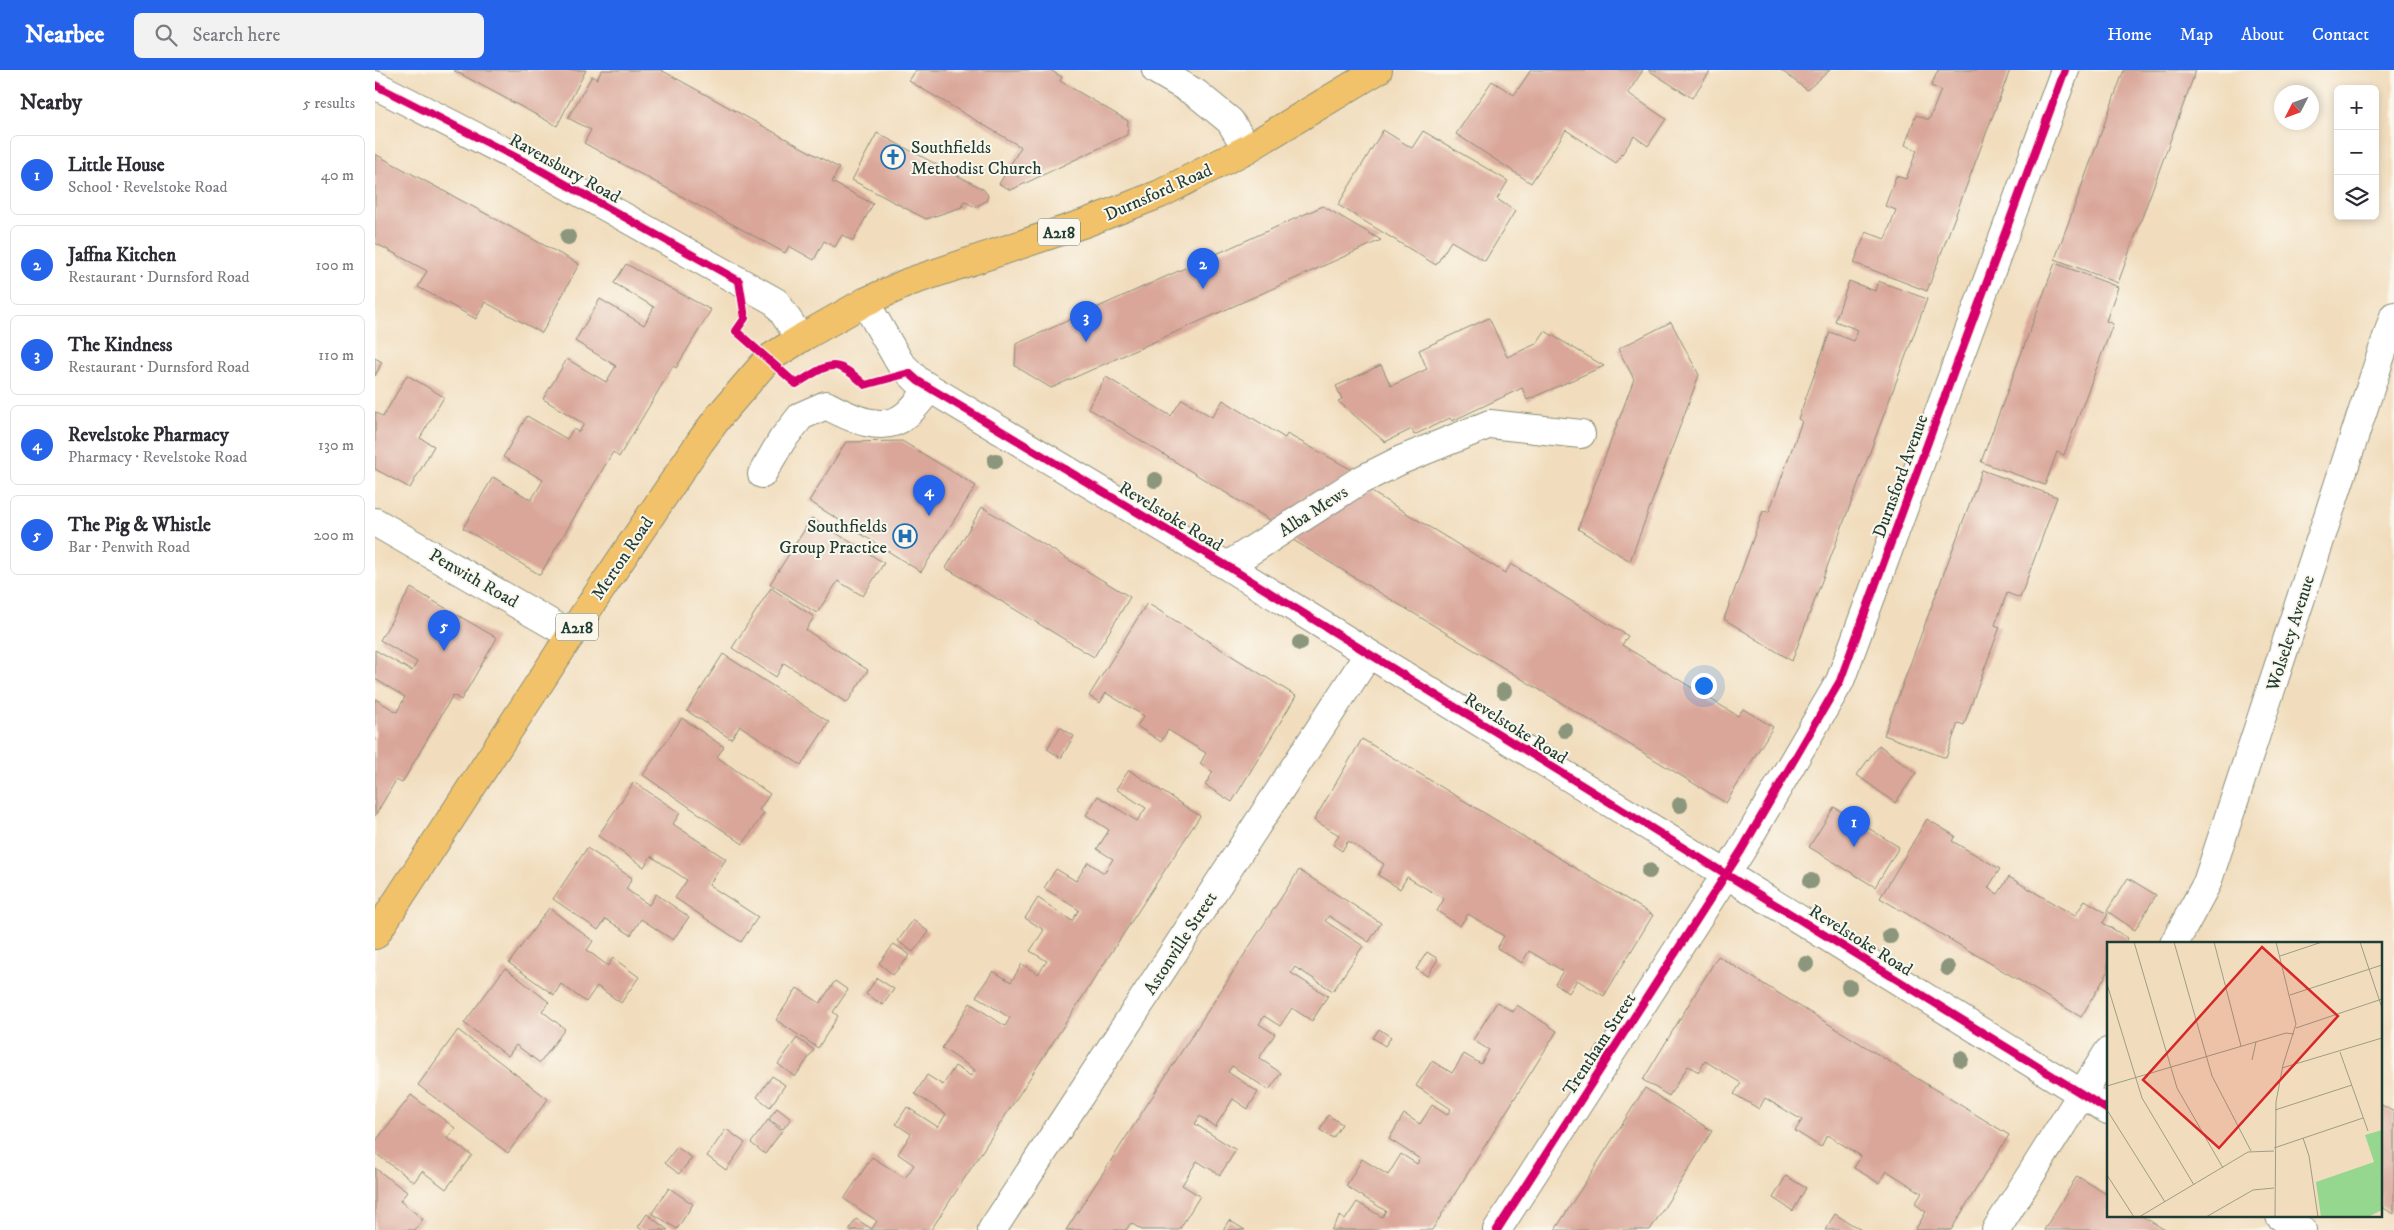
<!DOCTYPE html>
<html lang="en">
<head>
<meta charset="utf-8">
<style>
  :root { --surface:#fff; --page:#f2f2f3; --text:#2b2b33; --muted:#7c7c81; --line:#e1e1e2; --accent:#2563eb }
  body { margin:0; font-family:"IM FELL DW Pica",serif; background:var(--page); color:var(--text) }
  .controls { position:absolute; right:15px; top:15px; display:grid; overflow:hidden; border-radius:8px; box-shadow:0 2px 8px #0003 }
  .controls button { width:45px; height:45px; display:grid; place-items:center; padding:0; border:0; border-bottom:1px solid var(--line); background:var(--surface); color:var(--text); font:25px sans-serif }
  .compass { position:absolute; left:1899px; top:15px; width:45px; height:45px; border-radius:50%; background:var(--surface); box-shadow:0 2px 8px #0003; rotate:228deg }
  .you { position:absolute; left:1328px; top:615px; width:18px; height:18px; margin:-12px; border:4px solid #fff; border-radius:50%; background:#1a73e8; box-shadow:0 0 0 8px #1a73e833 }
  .badge { display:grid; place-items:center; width:32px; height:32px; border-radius:50%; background:var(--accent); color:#fff; font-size:16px; font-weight:700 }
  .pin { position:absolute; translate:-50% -41px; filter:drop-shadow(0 1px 2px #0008) }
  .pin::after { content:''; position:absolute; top:26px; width:18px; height:15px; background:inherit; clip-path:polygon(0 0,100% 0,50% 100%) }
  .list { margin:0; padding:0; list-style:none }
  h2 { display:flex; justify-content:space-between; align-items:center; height:65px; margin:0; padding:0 20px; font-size:21px }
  h2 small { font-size:16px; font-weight:400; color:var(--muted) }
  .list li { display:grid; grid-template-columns:32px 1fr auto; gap:15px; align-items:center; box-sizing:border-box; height:80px; margin:0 10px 10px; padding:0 10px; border:1px solid var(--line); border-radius:8px }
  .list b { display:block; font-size:19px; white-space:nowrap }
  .list p { margin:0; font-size:16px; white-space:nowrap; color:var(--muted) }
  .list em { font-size:16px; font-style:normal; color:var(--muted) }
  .icon { flex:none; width:28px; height:28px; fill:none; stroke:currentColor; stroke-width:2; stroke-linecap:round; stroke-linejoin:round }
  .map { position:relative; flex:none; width:2019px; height:1160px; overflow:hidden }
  header { display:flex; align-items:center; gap:30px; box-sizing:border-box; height:70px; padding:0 25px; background:var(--accent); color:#fff }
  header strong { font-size:24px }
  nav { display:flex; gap:28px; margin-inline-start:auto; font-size:18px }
  .search { width:350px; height:45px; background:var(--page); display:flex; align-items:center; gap:12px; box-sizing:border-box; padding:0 18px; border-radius:8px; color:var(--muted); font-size:19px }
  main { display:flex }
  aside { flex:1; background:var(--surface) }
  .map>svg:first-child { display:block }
  .building { fill:#d9a699 }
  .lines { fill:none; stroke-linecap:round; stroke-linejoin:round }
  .minor-casing { stroke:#888d78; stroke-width:30 }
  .major-casing { stroke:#888d78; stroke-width:30 }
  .minor { stroke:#fff; stroke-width:28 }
  .major { stroke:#f2c26a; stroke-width:28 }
  .cycleway-casing { stroke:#fbf7ec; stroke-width:11 }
  .cycleway { stroke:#d6006c; stroke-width:8 }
  .tree { fill:#8b967c }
  .labels { text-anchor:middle; stroke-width:4; stroke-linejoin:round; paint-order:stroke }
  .shield { fill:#fbf7ec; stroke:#61756b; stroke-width:1 }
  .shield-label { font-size:16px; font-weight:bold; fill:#1f3d34 }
  .poi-label { font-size:18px; fill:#1f3d34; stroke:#fbf7ec; text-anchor:start }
  .street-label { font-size:18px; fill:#1f3d34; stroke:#fbf7ec }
  .inset-road { fill:none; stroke:#9d9d86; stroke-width:1 }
  .view { fill:#d62828; fill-opacity:0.15; stroke:#d62828; stroke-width:2.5 }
  .inset-edge { fill:none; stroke:#1f3d34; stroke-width:2.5 }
</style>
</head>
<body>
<header>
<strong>Nearbee</strong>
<div class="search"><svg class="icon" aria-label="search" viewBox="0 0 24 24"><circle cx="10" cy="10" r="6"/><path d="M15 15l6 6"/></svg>Search here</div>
<nav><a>Home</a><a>Map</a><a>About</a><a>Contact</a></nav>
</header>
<main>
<aside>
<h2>Nearby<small>5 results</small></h2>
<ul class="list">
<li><span class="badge">1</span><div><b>Little House</b><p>School · Revelstoke Road</p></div><em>40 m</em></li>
<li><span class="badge">2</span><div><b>Jaffna Kitchen</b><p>Restaurant · Durnsford Road</p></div><em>100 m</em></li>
<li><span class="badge">3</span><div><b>The Kindness</b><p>Restaurant · Durnsford Road</p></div><em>110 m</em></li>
<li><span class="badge">4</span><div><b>Revelstoke Pharmacy</b><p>Pharmacy · Revelstoke Road</p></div><em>130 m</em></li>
<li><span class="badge">5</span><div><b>The Pig &amp; Whistle</b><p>Bar · Penwith Road</p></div><em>200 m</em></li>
</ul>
</aside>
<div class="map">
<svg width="2019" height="1160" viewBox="0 0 2019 1160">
  <rect width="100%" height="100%" fill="#fbf7ec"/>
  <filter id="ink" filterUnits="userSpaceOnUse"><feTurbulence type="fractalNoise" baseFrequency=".02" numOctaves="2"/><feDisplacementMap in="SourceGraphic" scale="10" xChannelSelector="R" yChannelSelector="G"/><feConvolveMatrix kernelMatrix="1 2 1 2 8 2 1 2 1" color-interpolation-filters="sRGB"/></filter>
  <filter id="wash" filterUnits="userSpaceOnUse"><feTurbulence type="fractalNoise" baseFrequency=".0096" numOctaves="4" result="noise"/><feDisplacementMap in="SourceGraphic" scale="20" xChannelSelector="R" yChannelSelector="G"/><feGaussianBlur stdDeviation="1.12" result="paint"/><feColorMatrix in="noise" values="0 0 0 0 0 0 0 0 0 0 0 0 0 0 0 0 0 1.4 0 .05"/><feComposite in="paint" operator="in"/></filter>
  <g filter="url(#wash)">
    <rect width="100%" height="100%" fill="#f1ddbd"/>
    <g id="blocks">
      <path class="building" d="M 78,0 L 211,0 L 182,56 Z
        M 227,0 L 286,0 L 464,98 L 457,112 L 498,134 L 478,171 L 467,165 L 460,177 L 449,171 L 439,190 L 414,176 L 410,183 L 209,73 L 216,60 L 193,48 L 217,6 L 222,9 Z
        M 541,0 L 675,0 L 687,7 L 685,11 L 753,51 L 752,65 L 636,120 L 624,114 L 646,77 L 534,11 Z
        M 1156,0 L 1268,0 L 1253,23 L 1291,49 L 1273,76 L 1259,66 L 1241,93 L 1191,60 L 1156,113 L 1081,64 L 1117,11 L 1139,25 Z
        M 1273,0 L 1336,0 L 1317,28 Z
        M 1406,0 L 1455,0 L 1432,20 Z
        M 1563,0 L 1635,0 L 1552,221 L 1479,193 L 1491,162 L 1510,169 L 1521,140 L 1510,136 L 1521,106 L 1531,109 L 1542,80 L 1530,75 L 1541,45 L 1554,50 L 1566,20 L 1556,16 Z
        M 1749,0 L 1821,0 L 1743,213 L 1680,189 Z
        M 1008,60 L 1037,78 L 1048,61 L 1133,111 L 1122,129 L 1140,141 L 1110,191 L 1076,171 L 1061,195 L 963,135 Z
        M 502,63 L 608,119 L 613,125 L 611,131 L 600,137 L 589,131 L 587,137 L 551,149 L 477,110 Z
        M 0,84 L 204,194 L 167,263 L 110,232 L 101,249 L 43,217 L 52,201 L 0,173 Z
        M 948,136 L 1006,170 L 676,318 L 640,296 L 641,274 Z
        M 1680,193 L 1743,217 L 1731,251 L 1738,254 L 1689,385 L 1682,382 L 1670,415 L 1606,392 Z
        M 251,194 L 336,240 L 301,298 L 298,296 L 244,387 L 238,382 L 165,505 L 88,458 L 118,407 L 156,430 L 163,419 L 168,410 L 128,387 L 152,346 L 192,369 L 198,359 L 204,362 L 209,354 L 168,329 L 192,289 L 231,312 L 241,296 L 200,271 L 225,229 L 269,255 L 279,237 L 239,213 Z
        M 1474,211 L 1500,221 L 1503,211 L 1552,229 L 1417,591 L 1349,549 L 1388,441 L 1394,442 L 1427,351 L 1423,349 L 1455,262 L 1479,271 L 1483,260 L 1460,251 Z
        M 1114,248 L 1132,287 L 1161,274 L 1170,261 L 1229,296 L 1152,330 L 1147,318 L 1077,351 L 1075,348 L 1039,365 L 1037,359 L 1010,372 L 963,331 L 967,329 L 961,316 L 1006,295 L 1016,316 L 1052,299 L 1044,280 Z
        M 1296,252 L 1324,305 L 1255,491 L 1203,459 L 1259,309 L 1243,279 Z
        M 0,288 L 7,292 L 0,306 Z
        M 32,305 L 69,327 L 45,368 L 59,376 L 35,418 L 0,399 L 0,342 L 8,347 Z
        M 731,307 L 796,346 L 807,329 L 837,347 L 848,330 L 910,368 L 912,364 L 979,401 L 900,453 L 713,338 Z
        M 527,371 L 601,416 L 546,502 L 434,431 L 471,372 Z
        M 1607,400 L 1682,427 L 1645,528 L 1632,523 L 1620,555 L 1625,557 L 1600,624 L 1589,655 L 1583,653 L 1571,688 L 1509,665 Z
        M 995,421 L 1130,503 L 1136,494 L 1165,512 L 1253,566 L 1247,575 L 1363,646 L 1368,639 L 1398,657 L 1351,733 L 918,470 L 945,450 Z
        M 607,437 L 755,527 L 719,587 L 571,498 Z
        M 437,448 L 509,493 L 488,526 L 463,511 L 442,543 L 395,514 Z
        M 36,518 L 122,568 L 86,630 L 78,625 L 27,713 L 21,710 L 0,746 L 0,629 L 22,642 L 30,627 L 0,609 L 0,580 L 37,601 L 42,592 L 5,570 Z
        M 396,518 L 439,547 L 431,560 L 493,600 L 472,633 L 409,593 L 401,607 L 357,578 Z
        M 772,533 L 921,626 L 857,732 L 830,715 L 838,702 L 825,694 L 831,683 L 793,660 L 786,672 L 762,656 L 769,646 L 731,623 L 725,633 L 714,626 Z
        M 348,584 L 454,652 L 426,695 L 365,656 L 356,669 L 312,641 Z
        M 307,648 L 349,677 L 342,687 L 395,724 L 384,740 L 389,743 L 368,774 L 268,705 Z
        M 685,657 L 699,666 L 686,688 L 672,679 Z
        M 987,669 L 1278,845 L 1229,926 L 1202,910 L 1194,923 L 1180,914 L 1188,901 L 1154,881 L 1147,893 L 1122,878 L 1129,866 L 1093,844 L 1085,856 L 1062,841 L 1069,829 L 1032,807 L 1025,819 L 1003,805 L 1009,794 L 973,771 L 967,781 L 958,775 L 964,765 L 939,750 Z
        M 1504,675 L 1541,703 L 1520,733 L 1482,705 Z
        M 754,700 L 825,746 L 556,1160 L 474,1160 L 481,1149 L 497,1159 L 502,1151 L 469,1129 L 497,1087 L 530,1108 L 539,1095 L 523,1084 L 536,1064 L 521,1054 L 532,1037 L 563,1057 L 571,1044 L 540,1024 L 552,1005 L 568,1015 L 580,996 L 596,1006 L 600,1000 L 567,978 L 595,933 L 630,956 L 635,948 L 601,926 L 618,901 L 636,912 L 647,894 L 663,904 L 672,891 L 655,881 L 669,860 L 650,848 L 663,828 L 697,851 L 704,840 L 669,818 L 681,799 L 701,811 L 713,792 L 729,803 L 738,789 L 722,779 L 734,760 L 711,745 L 723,726 L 762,751 L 771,738 L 741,719 Z
        M 259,712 L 305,743 L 298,754 L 351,789 L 334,815 L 383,847 L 366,872 L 300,828 L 312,810 L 276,786 L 269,797 L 223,766 Z
        M 1459,737 L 1524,777 L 1500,817 L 1434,777 Z
        M 1552,749 L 1580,766 L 1577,771 L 1625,799 L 1613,818 L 1623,824 L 1634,807 L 1700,846 L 1710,830 L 1733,844 L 1728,853 L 1753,868 L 1750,874 L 1733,874 L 1733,902 L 1706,947 L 1505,828 Z
        M 212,778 L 257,808 L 251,819 L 274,835 L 281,824 L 314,847 L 298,870 L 266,849 L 256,865 L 231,849 L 223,860 L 178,829 Z
        M 924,800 L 1006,853 L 994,872 L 954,846 L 950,851 L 988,876 L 958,921 L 920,897 L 916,903 L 953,926 L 937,951 L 917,938 L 905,956 L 889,946 L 884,954 L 900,964 L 884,988 L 906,1003 L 894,1020 L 857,996 L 853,1002 L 883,1022 L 873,1039 L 858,1029 L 840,1057 L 825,1046 L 820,1054 L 861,1080 L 845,1105 L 822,1091 L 807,1115 L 825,1126 L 804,1160 L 767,1160 L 756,1153 L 751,1160 L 691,1160 Z
        M 1753,808 L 1781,825 L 1760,860 L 1732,841 Z
        M 174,838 L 218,871 L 212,880 L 233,896 L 238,888 L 264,907 L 246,933 L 222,916 L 211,932 L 186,914 L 179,925 L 134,893 Z
        M 538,850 L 554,862 L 538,882 L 523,871 Z
        M 519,874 L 535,885 L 518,905 L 504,893 Z
        M 1052,882 L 1063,889 L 1052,906 L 1041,899 Z
        M 1343,886 L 1634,1065 L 1576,1160 L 1540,1160 L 1551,1142 L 1540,1134 L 1547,1123 L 1512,1101 L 1504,1113 L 1479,1098 L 1486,1086 L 1452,1065 L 1446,1077 L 1420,1061 L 1427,1050 L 1390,1028 L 1384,1039 L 1359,1024 L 1366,1013 L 1330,991 L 1324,1002 L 1313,996 L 1294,1026 L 1268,1010 Z
        M 130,898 L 174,932 L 167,941 L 190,959 L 165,993 L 141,975 L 133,986 L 89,953 Z
        M 502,908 L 519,919 L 508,935 L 491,924 Z
        M 460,911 L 473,920 L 458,942 L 463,946 L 443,978 L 401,950 L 422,918 L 445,933 Z
        M 1122,932 L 1138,942 L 1142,935 L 1182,961 L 1057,1160 L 956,1160 L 965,1146 L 970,1150 L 982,1132 L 1007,1147 L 1011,1141 L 971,1116 L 987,1089 L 1013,1105 L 1026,1084 L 1042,1094 L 1045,1089 L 1014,1069 L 1029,1044 L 1045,1054 L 1057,1035 L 1072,1045 L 1076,1039 L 1041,1016 L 1057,991 L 1077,1003 L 1089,984 L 1106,994 L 1114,980 L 1098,970 Z
        M 1004,959 L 1016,967 L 1010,976 L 998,968 Z
        M 83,960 L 173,1029 L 133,1083 L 43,1015 Z
        M 422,968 L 439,980 L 420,1007 L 403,994 Z
        M 397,1006 L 410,1015 L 395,1037 L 382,1027 Z
        M 1270,1018 L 1337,1061 L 1320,1089 L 1275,1160 L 1180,1160 Z
        M 36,1025 L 80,1058 L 72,1068 L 97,1085 L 71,1119 L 47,1101 L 39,1112 L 0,1083 L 0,1072 Z
        M 2005,1034 L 2019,1042 L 2019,1144 L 2005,1136 Z
        M 402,1038 L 416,1049 L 408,1059 L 394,1049 Z
        M 953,1045 L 967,1054 L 958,1068 L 945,1060 Z
        M 393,1050 L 407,1061 L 390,1084 L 376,1073 Z
        M 351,1059 L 370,1073 L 351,1100 L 332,1086 Z
        M 302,1077 L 317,1088 L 304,1104 L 290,1093 Z
        M 0,1098 L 32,1122 L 25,1131 L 48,1149 L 40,1160 L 0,1160 Z
        M 1411,1106 L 1431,1118 L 1418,1141 L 1398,1128 Z
        M 1702,1106 L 1733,1125 L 1733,1146 L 1767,1146 L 1790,1160 L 1669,1160 Z
        M 294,1118 L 318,1134 L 302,1159 L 277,1143 Z
        M 272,1144 L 293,1160 L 267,1160 L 263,1157 Z
        M 1460,1144 L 1486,1160 L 1450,1160 Z
        M 854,1150 L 870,1160 L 848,1160 Z"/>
    </g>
  </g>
  <g filter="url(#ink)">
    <use href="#blocks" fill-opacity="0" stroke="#888d78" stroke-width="1"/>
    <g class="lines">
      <g class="minor-casing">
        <path id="minor" d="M 781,0 L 822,24 L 855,51 L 872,79
          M 0,15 L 158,96 L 401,232 L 425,268
          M 490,232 L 525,293 L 543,311 L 852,496 L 1733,1040
          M 387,404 L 407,370 L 426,346 L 451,335 C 474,347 508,365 531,345 C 540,338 547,327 555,318
          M 0,452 L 196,565
          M 852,496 L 984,411 L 1026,390 L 1115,354 L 1206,364
          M 1799,874 L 1832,813 L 2019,246
          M 1905,1146 L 1927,1160
          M 617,1160 L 993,585
          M 1122,1160 L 1366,781 L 1465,611 L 1690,0
          M 1621,1160 L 1733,982"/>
      </g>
      <g class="major-casing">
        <path id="major" d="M 0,865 L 214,537 L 325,372 L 345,345 L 393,289 L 428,267 L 490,232 L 534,212 L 710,153 L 785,124 L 872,79 L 1003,0"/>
      </g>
      <use href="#minor" class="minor"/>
      <use href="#major" class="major"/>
      <g class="cycleway-casing">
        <path id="cycleway" d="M 0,15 L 158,96 L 364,211 L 370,248 L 361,261 L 421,314 C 454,294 459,286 490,315 L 534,303 L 543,311 L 852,496 L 1733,1040
          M 1122,1160 L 1366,781 L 1465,611 L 1690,0"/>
      </g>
      <use href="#cycleway" class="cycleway"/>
    </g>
    <g class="tree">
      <circle cx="193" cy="167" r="8"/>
      <circle cx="620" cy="391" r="8"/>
      <circle cx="780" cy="410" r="8"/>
      <circle cx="925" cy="573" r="8"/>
      <circle cx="1129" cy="621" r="8"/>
      <circle cx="1190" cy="660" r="8"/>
      <circle cx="1305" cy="735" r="8"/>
      <circle cx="1274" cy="801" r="8"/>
      <circle cx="1436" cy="811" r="8"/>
      <circle cx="1515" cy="866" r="8"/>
      <circle cx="1431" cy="894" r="8"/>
      <circle cx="1573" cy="898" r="8"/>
      <circle cx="1474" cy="917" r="8"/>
      <circle cx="1586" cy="989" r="8"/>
    </g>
  </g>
  <defs>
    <g id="church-ring" transform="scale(1.25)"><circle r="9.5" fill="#fbf7ec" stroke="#1f6fb2" stroke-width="1.5"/><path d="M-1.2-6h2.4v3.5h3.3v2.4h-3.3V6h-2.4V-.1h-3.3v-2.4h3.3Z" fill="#1f6fb2"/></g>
    <g id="hospital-ring" transform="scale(1.25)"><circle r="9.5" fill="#fbf7ec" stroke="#1f6fb2" stroke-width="1.5"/><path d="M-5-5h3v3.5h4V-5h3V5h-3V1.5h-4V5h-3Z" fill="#1f6fb2"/></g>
  </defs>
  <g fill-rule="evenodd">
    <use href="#church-ring" x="518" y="87"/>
    <use href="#hospital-ring" x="530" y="466"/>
  </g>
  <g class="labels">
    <g class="shield">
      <rect x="663" y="148.5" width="42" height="27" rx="4"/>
      <rect x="181" y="543.5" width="42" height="27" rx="4"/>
    </g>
    <g class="shield-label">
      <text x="684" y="168">A218</text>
      <text x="202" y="563">A218</text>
    </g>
    <g class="poi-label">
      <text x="536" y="83">Southfields<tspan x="536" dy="21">Methodist Church</tspan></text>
      <text x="512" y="462" text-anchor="end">Southfields<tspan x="512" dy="21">Group Practice</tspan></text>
    </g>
    <g class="street-label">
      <text transform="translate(190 98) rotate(29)" y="6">Ravensbury Road</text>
      <text transform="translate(783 122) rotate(-24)" y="6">Durnsford Road</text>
      <text transform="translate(1525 406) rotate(-70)" y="6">Durnsford Avenue</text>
      <text transform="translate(938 441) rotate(-33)" y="6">Alba Mews</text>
      <text transform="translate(796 446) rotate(31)" y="6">Revelstoke Road</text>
      <text transform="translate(247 488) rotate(-56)" y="6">Merton Road</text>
      <text transform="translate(99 508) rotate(30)" y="6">Penwith Road</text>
      <text transform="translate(1915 563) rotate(-72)" y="6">Wolseley Avenue</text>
      <text transform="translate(1141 658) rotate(32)" y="6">Revelstoke Road</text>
      <text transform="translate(1486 870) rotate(32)" y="6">Revelstoke Road</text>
      <text transform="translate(805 873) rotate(-57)" y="6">Astonville Street</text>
      <text transform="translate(1224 974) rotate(-57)" y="6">Trentham Street</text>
    </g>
  </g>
  <g transform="translate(1732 872)">
    <rect width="275" height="275" fill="#f1ddbd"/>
    <path d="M 275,188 L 275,268 L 261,275 L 214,275 L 209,240 L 267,220 L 258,193 Z" fill="#95d78f"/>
    <path class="inset-road" d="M 27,0 L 70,146 L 116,226M 67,0 L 105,134 L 144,209M 107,0 L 134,104M 253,0 L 275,66M 173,14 L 215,0M 0,42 L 35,156 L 87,243M 183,53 L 275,23M 189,86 L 275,57M 233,110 L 261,189M 145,118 L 149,100M 175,126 L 275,96M 0,144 L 179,91 L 187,92M 0,168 L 58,260M 168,168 L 245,143M 196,196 L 202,214 L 211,275M 167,206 L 256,176M 0,233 L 27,275M 32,275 L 141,210 L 167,209M 99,275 L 146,248 L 167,246M 168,275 L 169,160 L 176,123 L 189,82 L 169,0"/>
    <path class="view" d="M 155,5 L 231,74 L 112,206 L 36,138 Z"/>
    <rect width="275" height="275" class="inset-edge"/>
  </g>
</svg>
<div class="controls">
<button>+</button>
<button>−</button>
<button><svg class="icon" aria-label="layers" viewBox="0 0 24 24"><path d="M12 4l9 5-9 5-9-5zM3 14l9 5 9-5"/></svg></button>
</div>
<svg class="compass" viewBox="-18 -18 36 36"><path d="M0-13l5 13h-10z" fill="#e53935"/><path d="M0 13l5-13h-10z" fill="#7c7c81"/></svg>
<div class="you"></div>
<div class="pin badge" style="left:1479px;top:777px">1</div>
<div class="pin badge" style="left:828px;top:219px">2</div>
<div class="pin badge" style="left:711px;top:272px">3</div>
<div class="pin badge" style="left:554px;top:446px">4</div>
<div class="pin badge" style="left:69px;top:581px">5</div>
</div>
</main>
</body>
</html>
